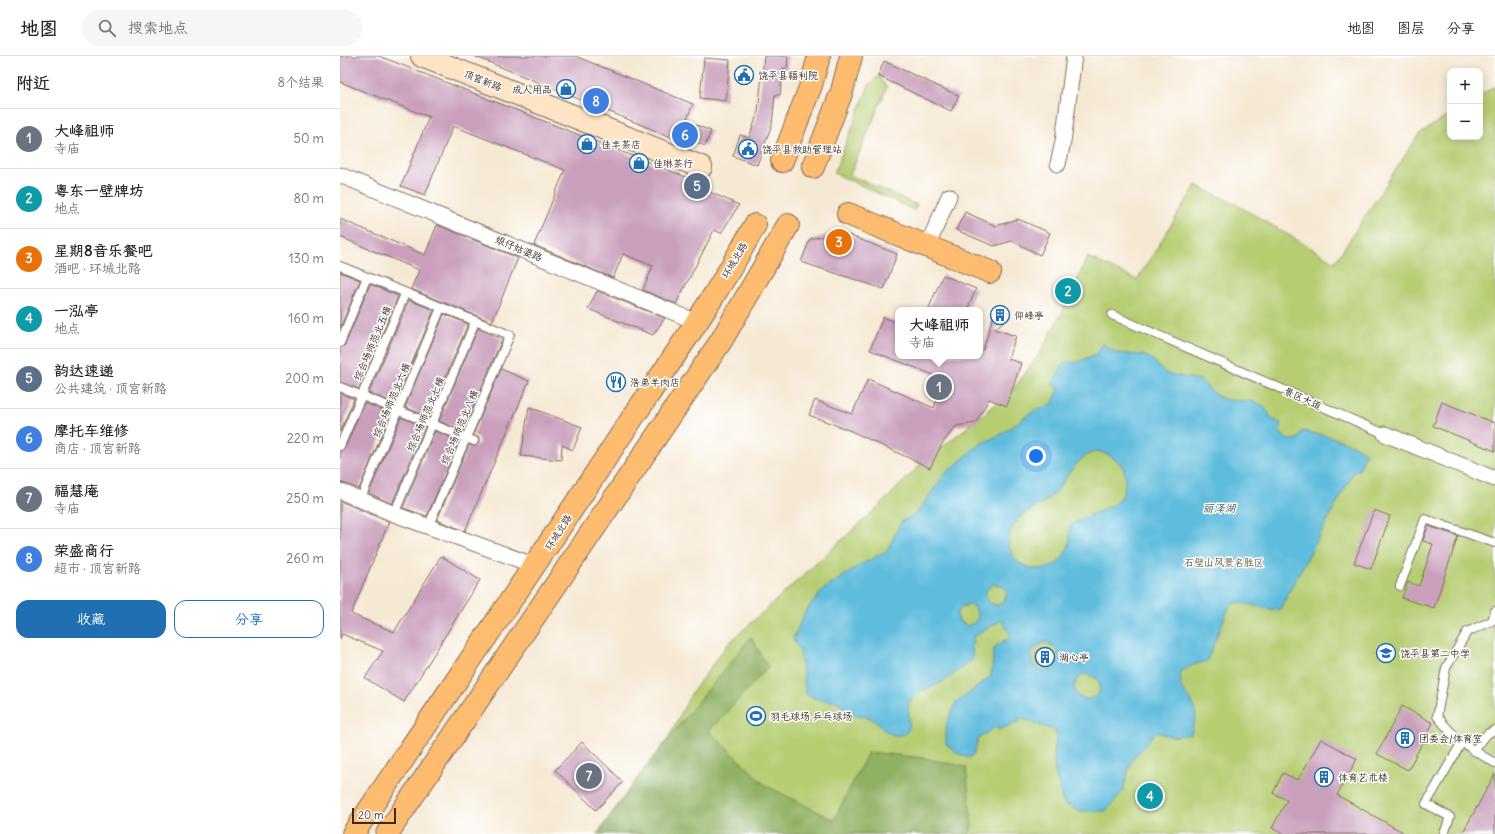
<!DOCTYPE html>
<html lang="zh">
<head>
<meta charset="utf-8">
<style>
  :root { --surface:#fff; --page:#f6f6f6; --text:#222; --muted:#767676; --line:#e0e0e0; --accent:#1f6fb2 }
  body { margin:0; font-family:Delius,"LXGW WenKai TC",sans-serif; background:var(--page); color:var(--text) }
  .controls { position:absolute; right:12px; top:12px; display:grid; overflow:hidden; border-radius:8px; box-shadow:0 2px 10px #0003 }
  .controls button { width:36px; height:36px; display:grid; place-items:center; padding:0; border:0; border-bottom:1px solid var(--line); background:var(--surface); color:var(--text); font:20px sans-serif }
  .scale { position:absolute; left:12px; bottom:10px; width:44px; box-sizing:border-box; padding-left:4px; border:2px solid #3b2a1e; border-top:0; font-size:11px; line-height:14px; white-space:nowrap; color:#3b2a1e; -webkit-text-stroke:3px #fff; paint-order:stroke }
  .you { position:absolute; left:696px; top:400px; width:14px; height:14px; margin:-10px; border:3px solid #fff; border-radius:50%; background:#1a73e8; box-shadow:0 0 0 6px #1a73e833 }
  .badge { display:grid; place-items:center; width:26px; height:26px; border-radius:50%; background:var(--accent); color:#fff; font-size:13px; font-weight:700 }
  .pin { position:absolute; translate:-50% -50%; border:2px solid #fff; box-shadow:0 1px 4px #0006 }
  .popup { position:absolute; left:555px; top:251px; width:88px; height:52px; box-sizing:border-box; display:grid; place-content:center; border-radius:8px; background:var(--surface); filter:drop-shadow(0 1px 3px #0005); font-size:13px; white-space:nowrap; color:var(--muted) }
  .popup b { font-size:15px; color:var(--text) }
  .popup::after { content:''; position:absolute; left:50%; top:100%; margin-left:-8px; border:8px solid transparent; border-top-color:var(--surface) }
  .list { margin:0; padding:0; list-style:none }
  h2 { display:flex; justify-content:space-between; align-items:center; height:52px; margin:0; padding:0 16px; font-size:17px }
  h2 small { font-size:13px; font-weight:400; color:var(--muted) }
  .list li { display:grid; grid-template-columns:26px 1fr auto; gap:12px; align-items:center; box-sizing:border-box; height:60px; padding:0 16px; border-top:1px solid var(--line) }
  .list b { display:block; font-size:15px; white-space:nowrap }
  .list p { margin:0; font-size:13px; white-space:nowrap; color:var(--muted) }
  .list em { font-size:13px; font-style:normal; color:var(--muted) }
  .actions { display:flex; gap:8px; padding:12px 16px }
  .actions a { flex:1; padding:9px 0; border:1px solid var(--accent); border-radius:12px; text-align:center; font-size:14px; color:var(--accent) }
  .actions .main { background:var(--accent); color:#fff }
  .icon { flex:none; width:22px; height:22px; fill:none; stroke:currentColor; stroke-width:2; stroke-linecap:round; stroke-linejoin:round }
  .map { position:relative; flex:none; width:1155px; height:778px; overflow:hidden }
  header { display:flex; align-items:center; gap:24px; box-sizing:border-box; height:56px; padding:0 20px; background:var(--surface); border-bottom:1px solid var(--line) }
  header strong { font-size:19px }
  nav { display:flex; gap:22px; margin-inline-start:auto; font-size:14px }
  .search { width:280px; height:36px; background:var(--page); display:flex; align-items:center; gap:10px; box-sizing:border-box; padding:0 14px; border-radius:22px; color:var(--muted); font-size:15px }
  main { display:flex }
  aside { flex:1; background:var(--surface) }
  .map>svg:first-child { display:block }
  .green { fill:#b6cd72; stroke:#787c48 }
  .forest { fill:#90b064; stroke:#666d41 }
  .water { fill:#5fbcdd; stroke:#4d737e; fill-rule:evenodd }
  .building { fill:#c99fbb }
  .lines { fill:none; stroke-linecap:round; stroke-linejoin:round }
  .lane-casing { stroke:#7c6d5e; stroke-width:10 }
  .street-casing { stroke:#7c6d5e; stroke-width:17 }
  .secondary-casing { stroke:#7c6d5e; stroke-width:24 }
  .primary-casing { stroke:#7c6d5e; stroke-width:24 }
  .lane { stroke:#fff; stroke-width:8 }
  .street { stroke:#fff; stroke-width:15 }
  .secondary { stroke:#ffe4c6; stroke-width:22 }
  .primary { stroke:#febc70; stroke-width:22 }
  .labels { text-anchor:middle; stroke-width:3; stroke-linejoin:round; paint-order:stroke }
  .poi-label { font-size:10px; fill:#3b2a1e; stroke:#fff; text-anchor:start }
  .street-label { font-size:10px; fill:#3b2a1e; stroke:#fff }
  .park-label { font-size:10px; fill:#605b37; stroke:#fff }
  .water-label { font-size:11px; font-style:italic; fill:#485d61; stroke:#fff }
</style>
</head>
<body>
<header>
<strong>地图</strong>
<div class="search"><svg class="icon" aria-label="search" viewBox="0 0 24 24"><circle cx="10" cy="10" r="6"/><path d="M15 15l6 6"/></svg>搜索地点</div>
<nav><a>地图</a><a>图层</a><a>分享</a></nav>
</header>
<main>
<aside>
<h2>附近<small>8个结果</small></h2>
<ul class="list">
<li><span class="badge" style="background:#6b7280">1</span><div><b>大峰祖师</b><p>寺庙</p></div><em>50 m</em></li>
<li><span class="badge" style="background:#0f9aa8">2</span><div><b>粤东一壁牌坊</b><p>地点</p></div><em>80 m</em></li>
<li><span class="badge" style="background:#e8710a">3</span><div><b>星期8音乐餐吧</b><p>酒吧 · 环城北路</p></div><em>130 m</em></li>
<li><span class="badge" style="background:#0f9aa8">4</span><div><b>一泓亭</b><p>地点</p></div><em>160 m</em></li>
<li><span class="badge" style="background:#5c6f8a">5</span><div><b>韵达速递</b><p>公共建筑 · 顶宫新路</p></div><em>200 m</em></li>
<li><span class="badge" style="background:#3f7fe0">6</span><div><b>摩托车维修</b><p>商店 · 顶宫新路</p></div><em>220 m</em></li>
<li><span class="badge" style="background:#6b7280">7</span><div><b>福慧庵</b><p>寺庙</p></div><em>250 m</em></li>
<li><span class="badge" style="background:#3f7fe0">8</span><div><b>荣盛商行</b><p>超市 · 顶宫新路</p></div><em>260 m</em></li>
</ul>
<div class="actions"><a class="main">收藏</a><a>分享</a></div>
</aside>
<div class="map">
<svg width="1155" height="778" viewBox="0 0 1155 778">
  <rect width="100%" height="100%" fill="#fff"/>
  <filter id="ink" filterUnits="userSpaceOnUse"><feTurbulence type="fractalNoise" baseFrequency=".025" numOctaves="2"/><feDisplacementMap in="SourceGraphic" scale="8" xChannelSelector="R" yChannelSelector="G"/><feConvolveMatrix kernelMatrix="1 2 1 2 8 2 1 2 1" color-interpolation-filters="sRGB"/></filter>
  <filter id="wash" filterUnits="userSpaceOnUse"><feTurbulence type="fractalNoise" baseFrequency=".012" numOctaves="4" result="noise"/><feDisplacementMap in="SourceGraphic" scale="16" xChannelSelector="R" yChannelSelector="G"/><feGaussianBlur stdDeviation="0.9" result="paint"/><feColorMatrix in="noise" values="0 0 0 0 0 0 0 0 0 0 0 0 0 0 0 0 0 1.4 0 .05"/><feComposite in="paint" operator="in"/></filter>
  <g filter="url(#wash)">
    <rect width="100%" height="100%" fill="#f6e9d4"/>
    <path class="green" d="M 538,20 L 547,31 L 510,119 L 577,149 L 574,154 L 494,117 L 529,29 Z
      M 1155,30 L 1155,778 L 274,778 L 312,714 L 351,638 L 387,589 L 540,449 L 579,410 L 672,335 L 702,294 L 727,247 L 748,201 L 797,224 L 856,129 L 897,149 L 995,206 L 1079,78 L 1110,58 L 1110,81 L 1140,81 L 1140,40 Z"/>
    <path class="forest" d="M 411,581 L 428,611 L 369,675 L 425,729 L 494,764 L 528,696 L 584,702 L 626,711 L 632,770 L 629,778 L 257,778 L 303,714 Z"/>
    <path class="water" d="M 762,287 L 776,297 L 803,299 L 812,303 L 827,318 L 860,324 L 876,339 L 886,344 L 912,345 L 924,350 L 932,363 L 941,367 L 939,375 L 947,384 L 958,383 L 962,375 C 985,379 1007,384 1026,397 L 1019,414 L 1013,417 L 940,553 L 934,554 L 897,546 L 889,551 L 867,605 L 853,609 L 840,616 L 841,631 L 852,646 L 856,660 L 851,678 L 833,681 L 816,676 L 791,705 L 783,735 L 766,755 L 740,755 L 723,747 L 714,711 L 716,675 L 683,663 L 659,674 L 655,671 L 638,683 L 634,698 L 629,702 L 617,697 L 606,688 L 606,669 L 616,647 L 651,620 L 654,592 L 671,580 L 662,564 L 633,581 L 632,604 C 622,611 612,620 602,626 C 589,633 581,631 571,644 C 563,653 578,676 561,679 C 547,681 541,669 532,663 C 527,660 515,659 508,658 L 499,646 L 481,644 L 466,639 L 460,595 L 453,583 L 465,556 L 483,534 L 520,509 L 547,495 L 561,466 L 576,458 L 605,418 L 640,388 L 660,379 L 695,354 L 712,348 L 719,334 L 712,327 L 725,306 L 736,307 L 758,297 ZM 758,395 C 770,399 785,406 785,421 C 785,428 785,436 781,442 C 775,452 742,460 730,470 C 730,476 730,483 729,489 C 715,535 648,508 675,467 C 684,453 703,451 714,438 C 728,422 735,400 758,395 ZM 653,528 L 663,530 L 667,536 L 664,546 C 654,553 645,546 646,535 ZM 629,548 L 635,552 L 638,561 L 634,567 L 628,570 L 619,565 L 617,558 L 620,552 ZM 705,586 L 718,594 L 717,608 L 706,615 L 692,609 L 692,594 ZM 747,618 L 758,623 C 769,649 729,649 735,627 C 737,621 742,619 747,618 Z"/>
    <g id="blocks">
      <path class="building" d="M 0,0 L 39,0 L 351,123 L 362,128 L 361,132 L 399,149 L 381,177 L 374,174 L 336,248 L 303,234 L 313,210 L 283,198 L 273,222 L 194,189 L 225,114 L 113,70 L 85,139 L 61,130 L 89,61 L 0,26 Z
        M 134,0 L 235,0 L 353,48 L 346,65 L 371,75 L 365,90 L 348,82 L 347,84 L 340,81 L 338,84 Z
        M 424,0 L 448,0 L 447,13 L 443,12 L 440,39 L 435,39 L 432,68 L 417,109 L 393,100 L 400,79 L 409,82 L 418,56 Z
        M 364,2 L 390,4 L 386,45 L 360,42 Z
        M 544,5 L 619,40 L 611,55 L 538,20 Z
        M 625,156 L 656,170 L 678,163 L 710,177 L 700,199 L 672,185 L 654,190 L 616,174 Z
        M 0,163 L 85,199 L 97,169 L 178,202 L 152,266 L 71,233 L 79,214 L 0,181 Z
        M 501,176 L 557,198 L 544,233 L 461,206 L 470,183 Z
        M 0,216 L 20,224 L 0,272 Z
        M 603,219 L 636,233 L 627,254 L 588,254 Z
        M 30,228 L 58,240 L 19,333 L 0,326 L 0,292 L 5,289 Z
        M 257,235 L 325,262 L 313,279 L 248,253 Z
        M 69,244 L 94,254 L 55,347 L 29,337 Z
        M 658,252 L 666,254 L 668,262 L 654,273 L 676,280 L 668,303 L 681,307 L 667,350 L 649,343 L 636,367 L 616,370 L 602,388 L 590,412 L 511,375 L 469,359 L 475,344 L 512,358 L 528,323 L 594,352 L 604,323 L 530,294 L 543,261 L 558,267 L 558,300 L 640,300 L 640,294 L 643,294 L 653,261 L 652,256 Z
        M 104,258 L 128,268 L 89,361 L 65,351 Z
        M 138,272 L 162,283 L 123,375 L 99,365 Z
        M 161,313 L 189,325 L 125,475 L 97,464 L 129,389 L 135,390 L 139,387 L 139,382 L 133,379 Z
        M 0,337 L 14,343 L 0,376 Z
        M 1102,346 L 1155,367 L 1155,395 L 1093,370 Z
        M 24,347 L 51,357 L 19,433 L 0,426 L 0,395 L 5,392 Z
        M 189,351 L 242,371 L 233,394 L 222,389 L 221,404 L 181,400 Z
        M 61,361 L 85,371 L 52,448 L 29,437 Z
        M 95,375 L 119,385 L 87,460 L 63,452 Z
        M 0,445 L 49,466 L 11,558 L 54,576 L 101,500 L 140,524 L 64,646 L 25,622 L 43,595 L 2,578 L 0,583 Z
        M 1034,454 L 1050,460 L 1031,513 L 1014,507 Z
        M 1088,470 L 1118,480 L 1094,552 L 1062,542 L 1068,526 L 1079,530 L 1093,488 L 1083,485 Z
        M696 601a9 9 0 1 1 18 0a9 9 0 1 1-18 0Z
        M 1062,650 L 1093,667 L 1068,714 L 1037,698 Z
        M 981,683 L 1017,703 L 997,739 L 1066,778 L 943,778 L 932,772 L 947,744 L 933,737 L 943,717 L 958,724 Z
        M 242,686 L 283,726 L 256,754 L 215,714 Z
        M 1155,718 L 1155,778 L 1122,778 Z
        M 814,731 L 820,739 L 816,747 L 807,748 L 801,741 L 804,732 Z"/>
    </g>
  </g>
  <g filter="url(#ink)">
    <use href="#blocks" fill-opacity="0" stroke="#7c6d5e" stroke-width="1"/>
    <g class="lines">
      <g class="lane-casing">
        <path id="lane" d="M 0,210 L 170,279 L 88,471
          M 772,259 L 1045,378
          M 0,287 L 27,221
          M 0,331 L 134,385
          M 0,390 L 65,238
          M 20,444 L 101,252
          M 54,458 L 135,266
          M 1060,530 L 1085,463 L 1155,487
          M 1155,555 L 1152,565 L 1127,576 L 1106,612 L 1097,660 C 1115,683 1130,693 1155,707
          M 1134,695 L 1147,678 L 1155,674
          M 1104,778 L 1110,761 L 1086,748 L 1122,686"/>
      </g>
      <g class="street-casing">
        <path id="street" d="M 718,108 L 723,86 L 734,0
          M 0,119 L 357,266
          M 588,189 L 609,140
          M 1045,378 L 1155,423
          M 0,435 L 54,458 L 196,510"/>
      </g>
      <g class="secondary-casing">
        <path id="secondary" d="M 82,0 L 361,111"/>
      </g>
      <g class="primary-casing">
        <path id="primary" d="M 442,105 L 471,29 L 479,0
          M 473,111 L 502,35 L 511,0
          M 508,158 L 650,216
          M 13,778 C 101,646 192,515 279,382 C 326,312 375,243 415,169
          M 47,778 L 381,285 L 448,169"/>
      </g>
      <use href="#lane" class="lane"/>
      <use href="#street" class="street"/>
      <use href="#secondary" class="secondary"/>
      <use href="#primary" class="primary"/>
    </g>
  </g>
  <defs>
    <g id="civic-ring" transform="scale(1)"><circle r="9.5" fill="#fff" stroke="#1f6fb2" stroke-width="1.5"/><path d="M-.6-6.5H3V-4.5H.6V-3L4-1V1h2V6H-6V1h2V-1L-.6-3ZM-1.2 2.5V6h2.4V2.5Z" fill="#1f6fb2"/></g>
    <g id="shop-ring" transform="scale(1)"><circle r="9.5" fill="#fff" stroke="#1f6fb2" stroke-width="1.5"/><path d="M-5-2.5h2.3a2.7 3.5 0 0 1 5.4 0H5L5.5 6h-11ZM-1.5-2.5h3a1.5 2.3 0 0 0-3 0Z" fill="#1f6fb2"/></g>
    <g id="building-ring" transform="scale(1)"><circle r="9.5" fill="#fff" stroke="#1f6fb2" stroke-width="1.5"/><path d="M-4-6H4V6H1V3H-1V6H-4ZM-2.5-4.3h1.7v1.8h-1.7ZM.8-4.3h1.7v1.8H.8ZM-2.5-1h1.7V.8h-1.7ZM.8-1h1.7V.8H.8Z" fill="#1f6fb2"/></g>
    <g id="restaurant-ring" transform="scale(1)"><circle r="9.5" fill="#fff" stroke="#1f6fb2" stroke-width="1.5"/><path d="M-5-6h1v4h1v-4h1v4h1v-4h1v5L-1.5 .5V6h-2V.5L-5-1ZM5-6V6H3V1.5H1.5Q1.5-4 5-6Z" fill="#1f6fb2"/></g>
    <g id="school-ring" transform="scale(1)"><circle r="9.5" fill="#fff" stroke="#1f6fb2" stroke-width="1.5"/><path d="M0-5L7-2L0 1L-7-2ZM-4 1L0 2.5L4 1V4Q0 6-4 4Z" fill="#1f6fb2"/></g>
    <g id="stadium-ring" transform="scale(1)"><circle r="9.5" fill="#fff" stroke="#1f6fb2" stroke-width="1.5"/><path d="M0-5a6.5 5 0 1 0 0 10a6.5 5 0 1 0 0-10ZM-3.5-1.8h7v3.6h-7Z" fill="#1f6fb2"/></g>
  </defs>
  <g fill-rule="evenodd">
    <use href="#civic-ring" x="404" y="19"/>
    <use href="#shop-ring" x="226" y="33"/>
    <use href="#shop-ring" x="247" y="88"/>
    <use href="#civic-ring" x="408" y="93"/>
    <use href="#shop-ring" x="299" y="107"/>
    <use href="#building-ring" x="660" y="259"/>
    <use href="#restaurant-ring" x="276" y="326"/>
    <use href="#school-ring" x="1046" y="597"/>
    <use href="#building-ring" x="705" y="601"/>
    <use href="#stadium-ring" x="416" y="660"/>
    <use href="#building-ring" x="1065" y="682"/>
    <use href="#building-ring" x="984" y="721"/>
  </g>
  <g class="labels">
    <g class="poi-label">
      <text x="418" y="23">饶平县福利院</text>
      <text x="212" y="37" text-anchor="end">成人用品</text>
      <text x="261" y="92">佳丰茶店</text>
      <text x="422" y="97">饶平县救助管理站</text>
      <text x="313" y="111">佳琳茶行</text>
      <text x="674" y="263">仰峰亭</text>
      <text x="290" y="330">浩弟羊肉店</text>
      <text x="1060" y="601">饶平县第二中学</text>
      <text x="719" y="605">湖心亭</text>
      <text x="430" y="664">羽毛球场 乒乓球场</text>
      <text x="1079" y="686">团委会/体育室</text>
      <text x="998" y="725">体育艺术楼</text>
    </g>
    <g class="street-label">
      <text transform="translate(143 24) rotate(22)" y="4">顶宫新路</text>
      <text transform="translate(179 192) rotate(23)" y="4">娘仔姑婆路</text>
      <text transform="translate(394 204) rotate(-59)" y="4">环城北路</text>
      <text transform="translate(32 287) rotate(-67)" y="4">综合场师范北五横</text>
      <text transform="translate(963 342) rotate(24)" y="4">景区大道</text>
      <text transform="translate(51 344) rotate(-67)" y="4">综合场师范北六横</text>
      <text transform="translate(85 358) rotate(-67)" y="4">综合场师范北七横</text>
      <text transform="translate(119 371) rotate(-67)" y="4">综合场师范北八横</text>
      <text transform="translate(218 476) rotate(-57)" y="4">环城北路</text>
    </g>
    <g class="park-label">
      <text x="884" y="510">石壁山风景名胜区</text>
    </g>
    <g class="water-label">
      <text x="879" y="456">丽泽湖</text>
    </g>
  </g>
</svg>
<div class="controls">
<button>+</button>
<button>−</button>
</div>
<div class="scale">20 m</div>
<div class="you"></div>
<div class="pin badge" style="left:599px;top:331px;background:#6b7280">1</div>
<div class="popup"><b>大峰祖师</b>寺庙</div>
<div class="pin badge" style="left:728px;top:235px;background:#0f9aa8">2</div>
<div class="pin badge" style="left:499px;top:186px;background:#e8710a">3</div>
<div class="pin badge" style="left:810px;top:740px;background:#0f9aa8">4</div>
<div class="pin badge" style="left:357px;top:130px;background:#5c6f8a">5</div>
<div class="pin badge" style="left:345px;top:79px;background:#3f7fe0">6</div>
<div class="pin badge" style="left:249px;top:720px;background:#6b7280">7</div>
<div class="pin badge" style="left:256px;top:45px;background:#3f7fe0">8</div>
</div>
</main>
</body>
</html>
